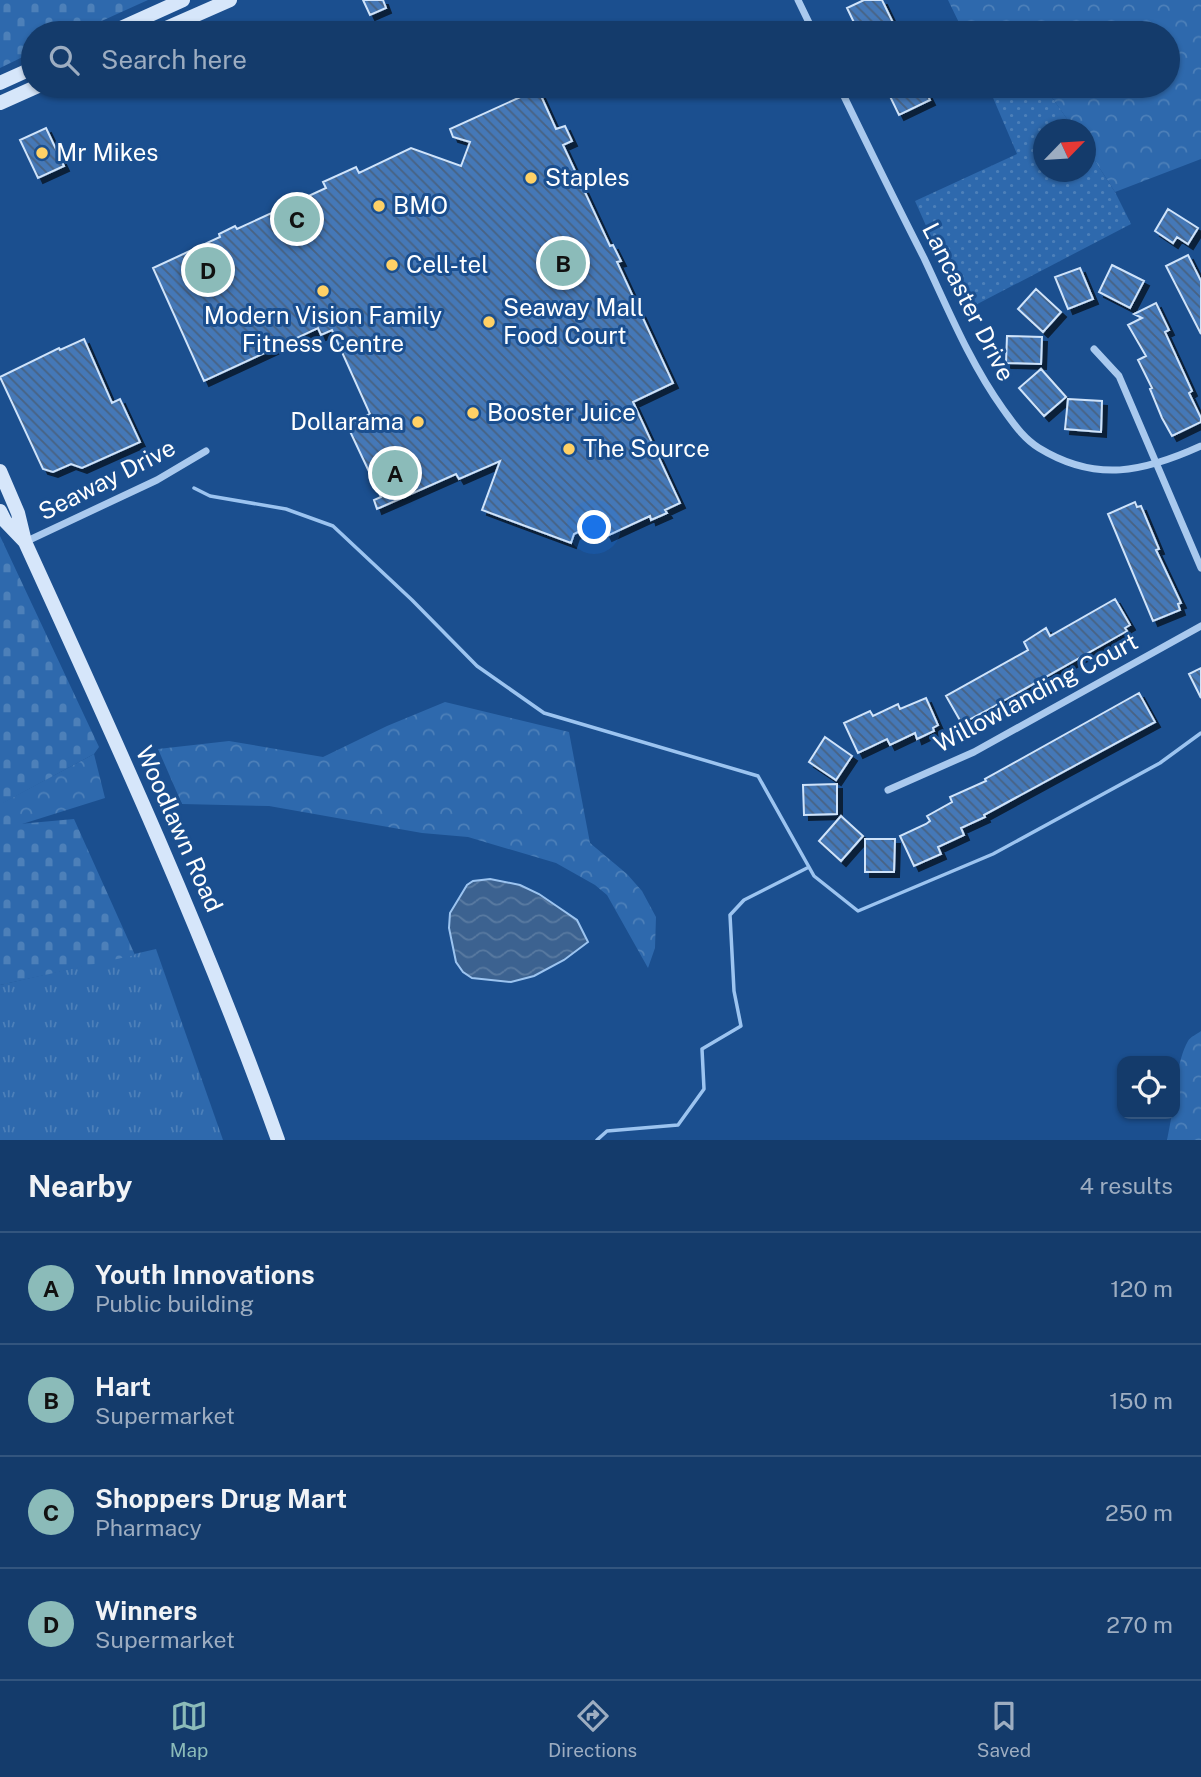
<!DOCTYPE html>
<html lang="en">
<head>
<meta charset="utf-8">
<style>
  :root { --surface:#143b6b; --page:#1d4271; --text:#f1f3f6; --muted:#9dadc1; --line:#33557e; --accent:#8bbbb9 }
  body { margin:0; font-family:"Public Sans",sans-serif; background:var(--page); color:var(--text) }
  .controls { position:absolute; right:21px; bottom:21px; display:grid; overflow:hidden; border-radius:14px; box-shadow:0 2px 5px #0004 }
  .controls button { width:63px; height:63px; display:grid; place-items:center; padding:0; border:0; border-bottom:2px solid var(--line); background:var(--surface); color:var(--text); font:35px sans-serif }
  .compass { position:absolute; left:1033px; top:119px; width:63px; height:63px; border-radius:50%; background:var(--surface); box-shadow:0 2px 5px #0004; rotate:65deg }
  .you { position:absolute; left:595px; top:528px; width:24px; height:24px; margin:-18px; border:5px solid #fff; border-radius:50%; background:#1a73e8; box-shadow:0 0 0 10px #1a73e833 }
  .badge { display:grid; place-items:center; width:46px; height:46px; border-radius:50%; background:var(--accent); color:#111; font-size:23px; font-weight:700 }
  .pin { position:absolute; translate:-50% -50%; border:4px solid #fff; box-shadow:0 2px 7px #0006 }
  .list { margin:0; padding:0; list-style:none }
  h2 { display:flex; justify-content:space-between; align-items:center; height:91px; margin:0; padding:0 28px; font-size:30px }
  h2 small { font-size:23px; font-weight:400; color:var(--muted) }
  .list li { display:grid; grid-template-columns:46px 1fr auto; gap:21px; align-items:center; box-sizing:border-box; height:112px; padding:0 28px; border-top:2px solid var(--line) }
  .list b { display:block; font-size:26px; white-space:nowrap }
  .list p { margin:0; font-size:23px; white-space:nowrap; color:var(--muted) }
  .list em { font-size:23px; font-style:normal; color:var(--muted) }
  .icon { flex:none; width:38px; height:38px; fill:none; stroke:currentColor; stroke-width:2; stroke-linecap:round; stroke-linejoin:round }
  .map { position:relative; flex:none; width:1201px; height:1140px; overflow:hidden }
  .search { position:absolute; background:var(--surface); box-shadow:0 2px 5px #0004; left:21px; right:21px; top:21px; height:77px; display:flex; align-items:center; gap:18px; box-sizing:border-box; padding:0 24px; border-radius:38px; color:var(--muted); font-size:26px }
  .sheet { height:539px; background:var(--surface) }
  nav { display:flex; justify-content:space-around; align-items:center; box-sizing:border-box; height:98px; border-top:2px solid var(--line); background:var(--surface); font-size:19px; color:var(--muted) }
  nav a { display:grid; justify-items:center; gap:4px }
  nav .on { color:var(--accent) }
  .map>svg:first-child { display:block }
  .grass { fill:url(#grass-tufts) }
  .forest { fill:url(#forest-crowns) }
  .cemetery { fill:url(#cemetery-stones) }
  .park { fill:url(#park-dots) }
  .water { fill:url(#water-waves); stroke:#9cc4f0; stroke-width:2 }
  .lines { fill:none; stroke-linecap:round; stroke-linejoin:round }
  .stream { stroke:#9cc4f0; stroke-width:3.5 }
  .building { fill:url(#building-back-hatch); stroke:#cfe3fa; stroke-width:2; filter:url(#shadow) }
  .minor { stroke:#a9c9ee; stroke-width:7 }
  .secondary { stroke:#d6e6fa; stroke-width:14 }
  .poi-dot { fill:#ffd166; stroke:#1b4f8f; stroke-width:2.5 }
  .labels { text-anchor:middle; stroke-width:6; stroke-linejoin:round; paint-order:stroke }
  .poi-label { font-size:24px; fill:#fff; stroke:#1b4f8f; text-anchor:start }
  .street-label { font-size:24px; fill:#fff; stroke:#1b4f8f }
</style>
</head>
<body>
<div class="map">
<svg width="1201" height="1140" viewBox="0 0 1201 1140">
  <defs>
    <pattern id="grass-tufts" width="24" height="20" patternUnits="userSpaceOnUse" patternTransform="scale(1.75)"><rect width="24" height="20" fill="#2e69ad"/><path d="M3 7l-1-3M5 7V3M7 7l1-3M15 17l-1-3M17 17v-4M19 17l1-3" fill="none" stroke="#4d80b9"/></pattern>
    <pattern id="forest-crowns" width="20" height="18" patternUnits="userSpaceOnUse" patternTransform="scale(1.75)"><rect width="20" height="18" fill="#2e69ad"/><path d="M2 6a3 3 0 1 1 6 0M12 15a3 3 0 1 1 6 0" fill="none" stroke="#4d80b9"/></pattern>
    <pattern id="cemetery-stones" width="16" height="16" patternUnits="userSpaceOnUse" patternTransform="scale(1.75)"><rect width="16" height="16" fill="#2e69ad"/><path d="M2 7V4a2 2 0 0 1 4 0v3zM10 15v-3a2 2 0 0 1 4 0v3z" fill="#4d80b9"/></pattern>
    <pattern id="park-dots" width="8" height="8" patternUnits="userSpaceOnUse" patternTransform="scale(1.75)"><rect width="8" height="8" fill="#2e69ad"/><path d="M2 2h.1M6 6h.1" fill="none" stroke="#4d80b9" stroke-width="1.8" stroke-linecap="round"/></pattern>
    <pattern id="water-waves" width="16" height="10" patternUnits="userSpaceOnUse" patternTransform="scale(1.75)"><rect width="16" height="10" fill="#3c6290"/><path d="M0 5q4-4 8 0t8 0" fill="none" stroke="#597aa1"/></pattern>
    <pattern id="building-back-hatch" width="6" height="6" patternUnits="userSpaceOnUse" patternTransform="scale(1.75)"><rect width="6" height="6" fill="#4478b7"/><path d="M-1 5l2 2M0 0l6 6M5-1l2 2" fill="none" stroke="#486282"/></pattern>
    <filter id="shadow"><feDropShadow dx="5" dy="5" stdDeviation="0" flood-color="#0009"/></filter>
  </defs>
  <rect width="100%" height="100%" fill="#1b4f8f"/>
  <path class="grass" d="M 156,949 L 223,1140 L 0,1140 L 0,985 Z"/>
  <path class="forest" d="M 948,0 L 1201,0 L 1201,159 L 1115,192 L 1086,147 L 1086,130 L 1074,129 L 1044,86 L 1168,86 L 1168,33 L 964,33 Z
    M 445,702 L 569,732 L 590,843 L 627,874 L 642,891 L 656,917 L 655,948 L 648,968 L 607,895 L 595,885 L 556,863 L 468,837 L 422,833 L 269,806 L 182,804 L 158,749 L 229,741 L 323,757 L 387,726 Z
    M 94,754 L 105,798 L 19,825 L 2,803 Z
    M 1201,1031 L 1201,1140 L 1167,1140 L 1172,1114 L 1175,1114 C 1175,1093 1177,1060 1188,1041 C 1190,1037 1197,1034 1201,1031 Z"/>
  <path class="cemetery" d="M 0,0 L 148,0 L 75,33 L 33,33 L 33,52 L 0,68 Z
    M 0,536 L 99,747 L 94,754 L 3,803 L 19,824 L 74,819 L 135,955 L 0,985 Z"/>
  <path class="park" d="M 988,86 L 1044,86 L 1074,129 L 1044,130 L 1044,172 L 1086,172 L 1086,147 L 1115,192 L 1131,224 L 964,311 L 915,201 L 1017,154 Z"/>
  <path class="water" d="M 490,879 L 520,885 L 539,894 L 577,920 L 588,942 L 564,960 L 534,976 L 511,982 L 472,978 L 463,972 L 456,962 L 449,928 L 450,913 L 467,885 L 473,881 Z"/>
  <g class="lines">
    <path class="stream" d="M 194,488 L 210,496 L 286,509 L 333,526 L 412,600 L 477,666 L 544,713 L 758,776 L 814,876 L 858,911 L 993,854 L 1160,763 L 1201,733
      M 597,1140 L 607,1131 L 678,1125 L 704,1089 L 702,1049 L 741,1026 L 734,991 L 730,915 L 744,900 L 809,867"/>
  </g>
  <path class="building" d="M 363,0 L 383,0 L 386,8 L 370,15 Z
    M 864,0 L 882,0 L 898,33 L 859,33 L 847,8 Z
    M 885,86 L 923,86 L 930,100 L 899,115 Z
    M 538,89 L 556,129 L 565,126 L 572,141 L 563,145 L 610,246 L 613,245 L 621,261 L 617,262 L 673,383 L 633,402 L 680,503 L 665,510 L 667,513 L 651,520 L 650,516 L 607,536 L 600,521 L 574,534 L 571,543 L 482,510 L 500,461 L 459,479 L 456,474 L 377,509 L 374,500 L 381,497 L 347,425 L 370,414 L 332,330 L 321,335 L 318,328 L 204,381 L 153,268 L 220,237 L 219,234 L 235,226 L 237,229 L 326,188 L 323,182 L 356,167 L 359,173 L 411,148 L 461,166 L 470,142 L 453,137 L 450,129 Z
    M 46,128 L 64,166 L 38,178 L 20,140 Z
    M 1168,209 L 1198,228 L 1188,244 L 1177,237 L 1173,243 L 1155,231 Z
    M 1188,255 L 1201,281 L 1201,334 L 1166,266 Z
    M 1112,265 L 1144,281 L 1130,308 L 1099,292 Z
    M 1080,268 L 1093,299 L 1068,309 L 1055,277 Z
    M 1036,289 L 1061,312 L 1043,332 L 1018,309 Z
    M 1156,303 L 1169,330 L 1165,332 L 1192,391 L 1189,393 L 1201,418 L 1201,422 L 1172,436 L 1162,418 L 1150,389 L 1152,388 L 1138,360 L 1146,356 L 1128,325 L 1142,318 L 1134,314 Z
    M 1007,336 L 1042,337 L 1041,364 L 1006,363 Z
    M 84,339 L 112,403 L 120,399 L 140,442 L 82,468 L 71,464 L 53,472 L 43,469 L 0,377 L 59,348 L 60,350 Z
    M 1041,369 L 1066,397 L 1044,416 L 1019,388 Z
    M 1068,399 L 1102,401 L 1101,432 L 1065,429 Z
    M 1135,502 L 1137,507 L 1141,506 L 1159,549 L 1156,550 L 1181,603 L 1178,604 L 1180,610 L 1153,621 L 1108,514 Z
    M 1115,599 L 1130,625 L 1125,628 L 1127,631 L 991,708 L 967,721 L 966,719 L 961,722 L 946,696 L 1028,650 L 1024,642 L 1046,628 L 1050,636 Z
    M 1201,668 L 1201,698 L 1189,674 Z
    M 1139,693 L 1155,722 L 984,815 L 985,817 L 961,828 L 964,835 L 938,847 L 941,854 L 914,866 L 900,836 L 926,824 L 930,821 L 927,816 L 952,802 L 950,797 L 986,781 L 985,779 Z
    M 926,698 L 938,725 L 933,728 L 934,731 L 917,739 L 915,733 L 890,745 L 887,739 L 858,753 L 844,723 L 870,711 L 873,716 L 898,704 L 900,709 Z
    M 825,737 L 852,756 L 836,780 L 809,762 Z
    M 837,784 L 837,814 L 804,815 L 803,785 Z
    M 841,816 L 863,836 L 841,861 L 819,841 Z
    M 865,839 L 895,839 L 894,872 L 865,872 Z"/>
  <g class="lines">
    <path class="minor" d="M 798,0 L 814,33
      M 839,86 C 867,144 895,201 924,258 C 948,309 970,363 1003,409 C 1014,424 1023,438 1039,448 C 1096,483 1144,472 1201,446
      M 1094,349 L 1119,376 L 1201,568
      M 25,542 L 157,480 L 206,451
      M 888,790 L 974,752 L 1201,626"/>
    <path class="secondary" d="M 110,33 L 183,0
      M 155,33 L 230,0
      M 0,83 L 33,68
      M 0,103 L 38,86
      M 0,471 L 18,513 L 25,542 C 115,739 205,936 278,1140
      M 0,511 L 5,521 L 25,542"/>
  </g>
  <g class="poi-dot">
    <circle cx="42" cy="153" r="7"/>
    <circle cx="531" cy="178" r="7"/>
    <circle cx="379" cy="206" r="7"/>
    <circle cx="392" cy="265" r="7"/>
    <circle cx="323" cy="291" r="7"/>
    <circle cx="489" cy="322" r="7"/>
    <circle cx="473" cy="413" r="7"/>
    <circle cx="418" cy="422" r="7"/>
    <circle cx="569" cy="449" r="7"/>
  </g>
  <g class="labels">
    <g class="poi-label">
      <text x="56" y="161">Mr Mikes</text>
      <text x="545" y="186">Staples</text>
      <text x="393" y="214">BMO</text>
      <text x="406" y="273">Cell-tel</text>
      <text x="503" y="316">Seaway Mall<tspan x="503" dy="28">Food Court</tspan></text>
      <text x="323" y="324" text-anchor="middle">Modern Vision Family<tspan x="323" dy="28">Fitness Centre</tspan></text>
      <text x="487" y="421">Booster Juice</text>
      <text x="404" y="430" text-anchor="end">Dollarama</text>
      <text x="583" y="457">The Source</text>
    </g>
    <g class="street-label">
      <text transform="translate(968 302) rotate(63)" y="8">Lancaster Drive</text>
      <text transform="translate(107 480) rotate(-27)" y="8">Seaway Drive</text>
      <text transform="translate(1036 693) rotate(-28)" y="8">Willowlanding Court</text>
      <text transform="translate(179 829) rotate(66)" y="8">Woodlawn Road</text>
    </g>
  </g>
</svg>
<div class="controls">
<button><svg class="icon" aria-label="locate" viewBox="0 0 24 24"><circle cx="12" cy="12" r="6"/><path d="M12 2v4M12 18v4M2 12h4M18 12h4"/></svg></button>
</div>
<svg class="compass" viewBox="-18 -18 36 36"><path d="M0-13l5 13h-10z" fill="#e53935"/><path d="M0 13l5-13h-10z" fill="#9dadc1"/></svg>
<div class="you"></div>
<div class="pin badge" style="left:395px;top:473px">A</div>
<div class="pin badge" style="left:563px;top:263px">B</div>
<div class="pin badge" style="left:297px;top:219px">C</div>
<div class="pin badge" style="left:208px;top:270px">D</div>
<div class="search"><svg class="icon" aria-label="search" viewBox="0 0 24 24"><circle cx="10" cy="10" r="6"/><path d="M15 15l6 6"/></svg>Search here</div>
</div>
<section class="sheet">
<h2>Nearby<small>4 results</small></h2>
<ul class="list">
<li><span class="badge">A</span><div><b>Youth Innovations</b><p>Public building</p></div><em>120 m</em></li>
<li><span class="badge">B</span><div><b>Hart</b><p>Supermarket</p></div><em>150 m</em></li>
<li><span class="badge">C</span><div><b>Shoppers Drug Mart</b><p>Pharmacy</p></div><em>250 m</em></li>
<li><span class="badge">D</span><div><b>Winners</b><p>Supermarket</p></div><em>270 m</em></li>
</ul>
</section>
<nav>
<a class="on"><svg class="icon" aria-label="map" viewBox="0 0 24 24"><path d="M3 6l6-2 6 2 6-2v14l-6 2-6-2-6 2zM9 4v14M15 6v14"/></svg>Map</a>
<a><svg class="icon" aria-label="directions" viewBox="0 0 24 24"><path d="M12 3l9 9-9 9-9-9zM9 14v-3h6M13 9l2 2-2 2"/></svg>Directions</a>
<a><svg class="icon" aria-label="saved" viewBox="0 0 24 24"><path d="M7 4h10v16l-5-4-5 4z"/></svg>Saved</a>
</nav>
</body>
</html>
